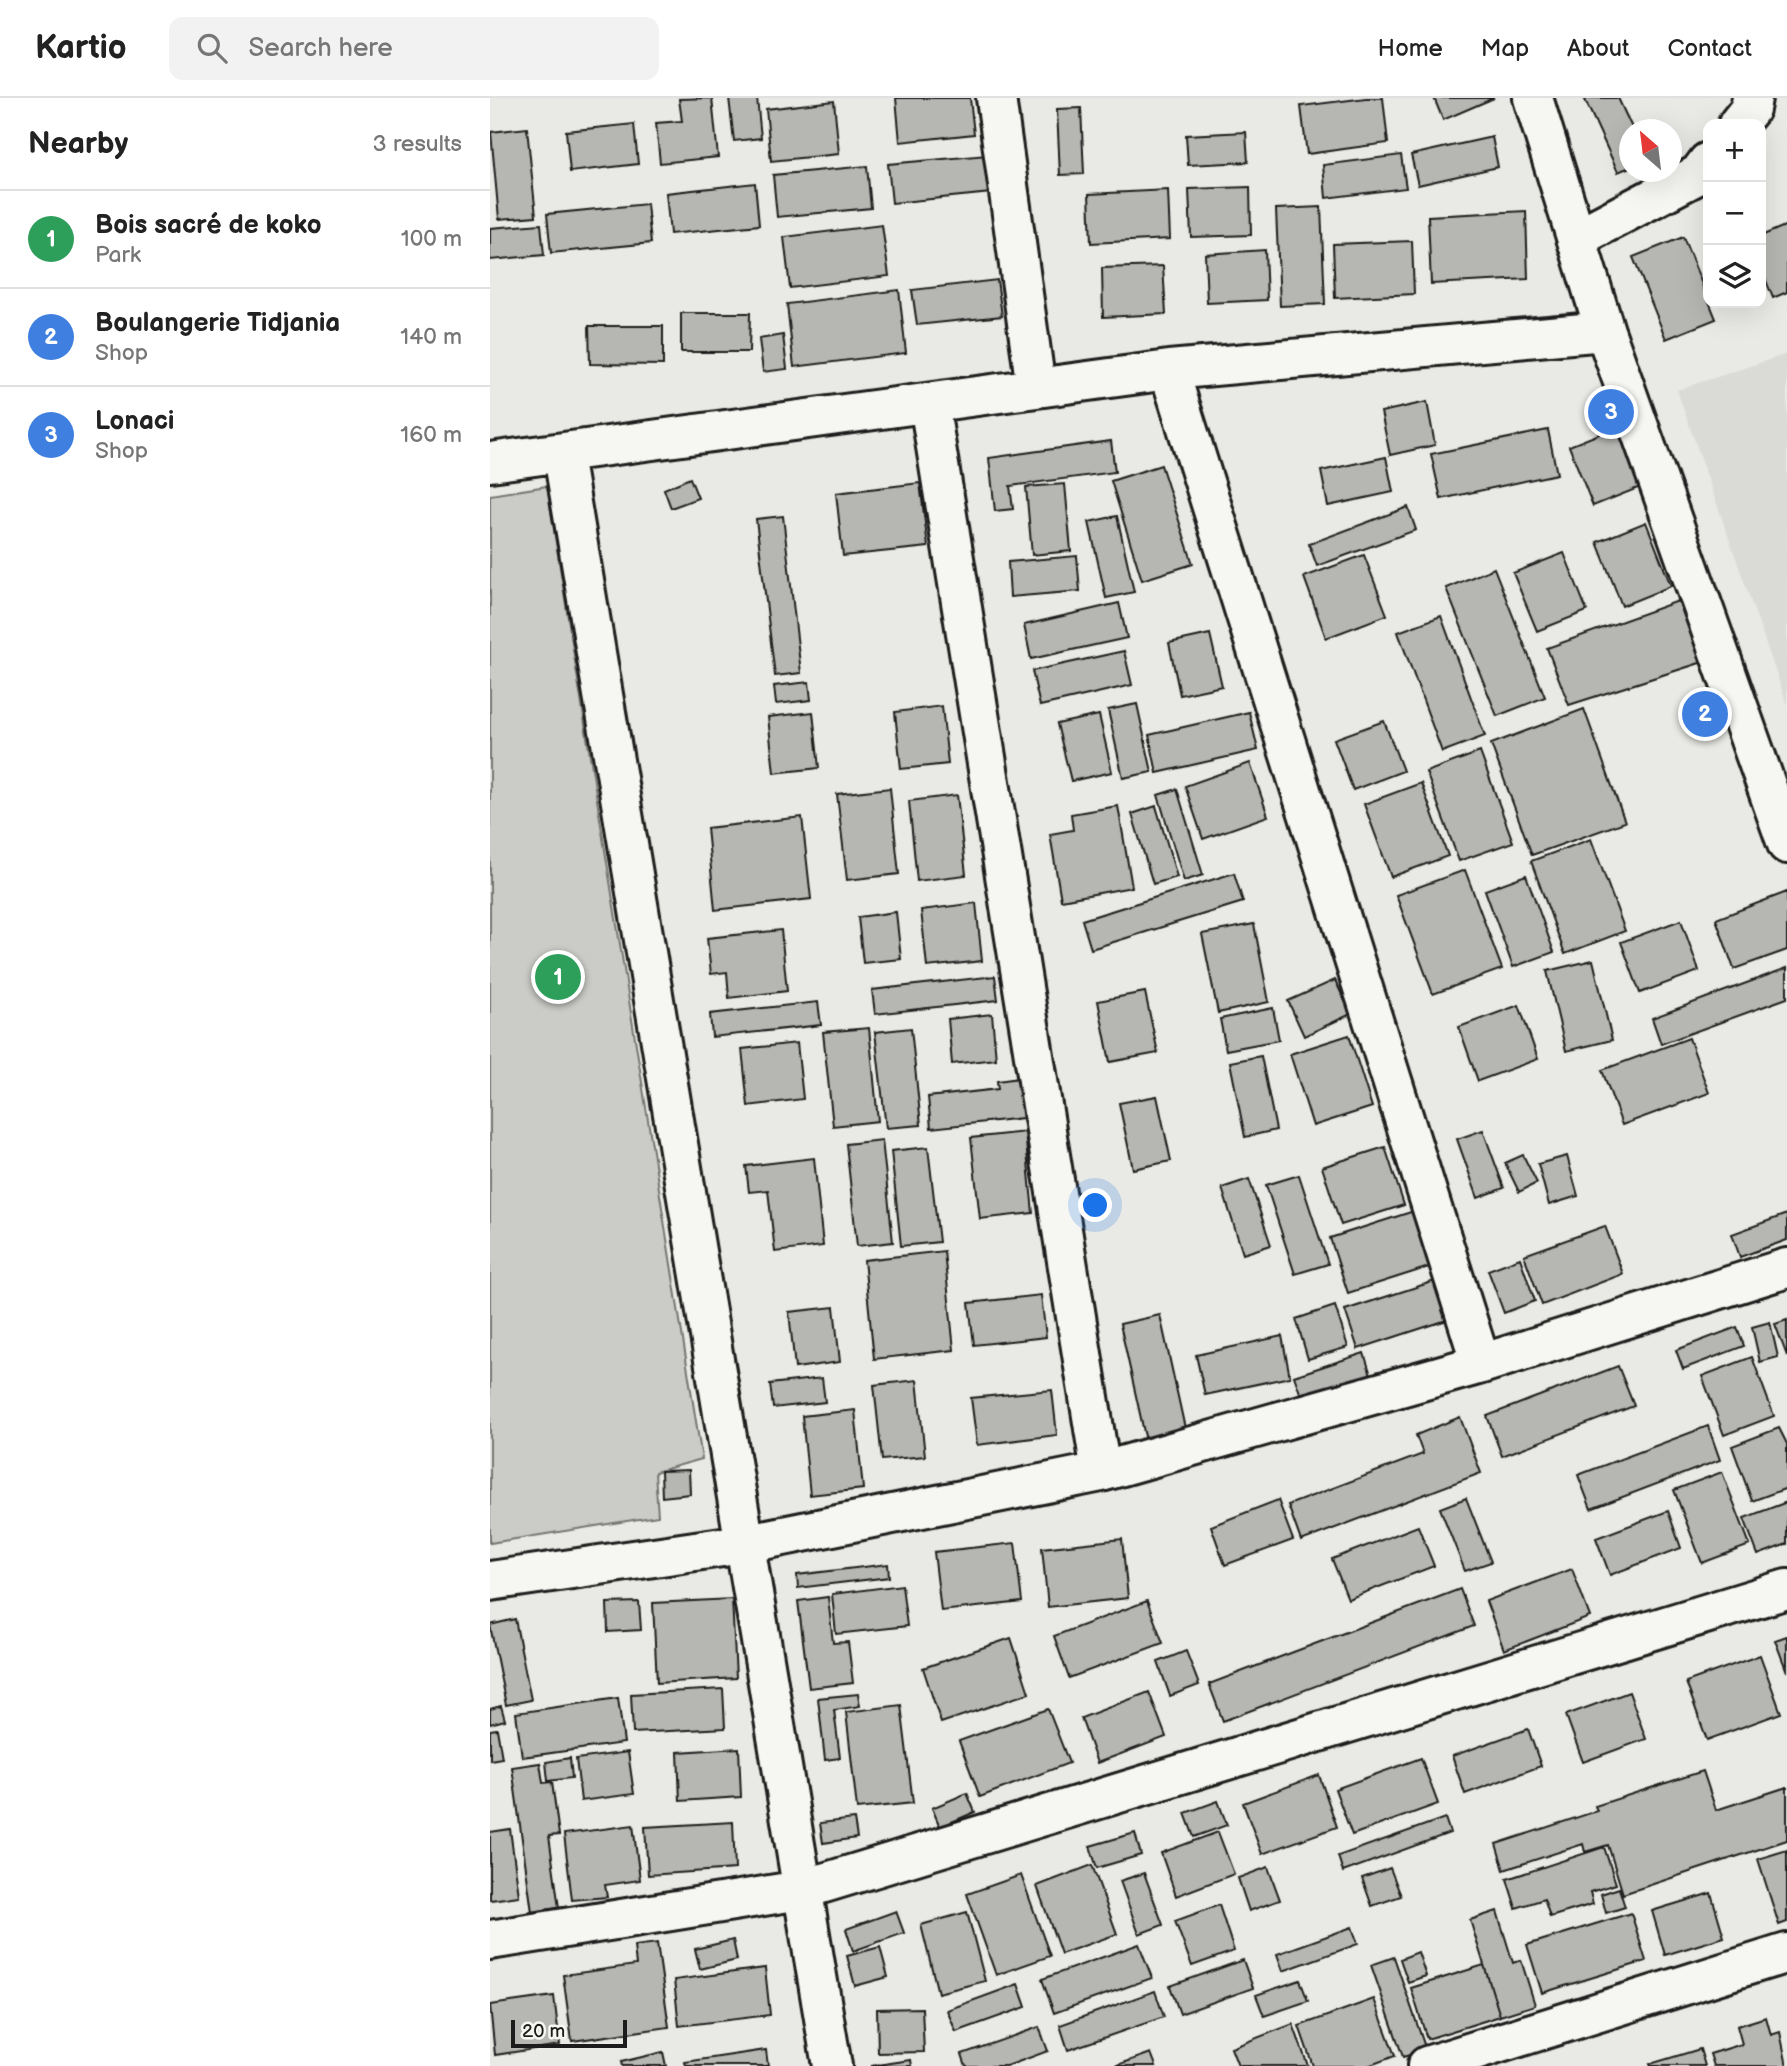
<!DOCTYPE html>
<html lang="en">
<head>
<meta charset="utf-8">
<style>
  :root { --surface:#fff; --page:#f2f2f2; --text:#222; --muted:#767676; --line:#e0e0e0; --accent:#c8321e }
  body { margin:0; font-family:"Balsamiq Sans",sans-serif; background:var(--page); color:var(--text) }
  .controls { position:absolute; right:21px; top:21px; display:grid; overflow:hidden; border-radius:14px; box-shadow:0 7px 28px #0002 }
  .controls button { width:63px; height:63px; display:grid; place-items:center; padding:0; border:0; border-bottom:2px solid var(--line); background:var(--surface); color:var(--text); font:35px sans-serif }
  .compass { position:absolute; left:1129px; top:21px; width:63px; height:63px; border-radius:50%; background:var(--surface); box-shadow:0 7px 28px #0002; rotate:332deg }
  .scale { position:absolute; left:21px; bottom:18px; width:116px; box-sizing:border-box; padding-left:7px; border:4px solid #1c1c1c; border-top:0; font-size:19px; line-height:24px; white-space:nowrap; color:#1c1c1c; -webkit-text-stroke:5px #f6f6f2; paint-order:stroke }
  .you { position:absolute; left:606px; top:1108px; width:24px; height:24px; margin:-18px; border:5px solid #fff; border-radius:50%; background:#1a73e8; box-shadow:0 0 0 10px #1a73e833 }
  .badge { display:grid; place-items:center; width:46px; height:46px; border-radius:50%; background:var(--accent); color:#fff; font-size:23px; font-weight:700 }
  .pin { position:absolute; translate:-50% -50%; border:4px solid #fff; box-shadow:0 2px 7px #0006 }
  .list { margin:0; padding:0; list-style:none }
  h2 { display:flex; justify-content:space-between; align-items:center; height:91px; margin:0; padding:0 28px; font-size:30px }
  h2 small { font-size:23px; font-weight:400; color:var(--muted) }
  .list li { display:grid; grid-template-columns:46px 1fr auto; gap:21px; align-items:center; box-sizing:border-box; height:98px; padding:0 28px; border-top:2px solid var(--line) }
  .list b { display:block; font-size:26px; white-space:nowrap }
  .list p { margin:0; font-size:23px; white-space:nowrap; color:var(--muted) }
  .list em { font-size:23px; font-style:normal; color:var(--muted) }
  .icon { flex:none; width:38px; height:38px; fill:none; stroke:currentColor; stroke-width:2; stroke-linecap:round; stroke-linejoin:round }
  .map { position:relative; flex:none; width:1297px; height:1968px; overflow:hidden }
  header { display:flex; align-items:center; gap:42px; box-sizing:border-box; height:98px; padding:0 35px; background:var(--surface); border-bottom:2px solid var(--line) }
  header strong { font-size:33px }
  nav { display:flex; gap:38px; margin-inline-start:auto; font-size:24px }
  .search { width:490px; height:63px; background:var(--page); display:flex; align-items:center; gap:18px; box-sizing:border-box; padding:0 24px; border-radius:14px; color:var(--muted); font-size:26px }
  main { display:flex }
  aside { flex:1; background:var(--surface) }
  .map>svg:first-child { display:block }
  .built { fill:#dadad6 }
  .green { fill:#cbcbc7; stroke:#747472; stroke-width:2 }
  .building { fill:#b6b6b3; stroke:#1c1c1c; stroke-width:2 }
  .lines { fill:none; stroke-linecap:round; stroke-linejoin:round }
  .minor-casing { stroke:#1c1c1c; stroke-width:44 }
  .minor { stroke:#f6f6f2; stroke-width:38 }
</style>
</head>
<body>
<header>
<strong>Kartio</strong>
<div class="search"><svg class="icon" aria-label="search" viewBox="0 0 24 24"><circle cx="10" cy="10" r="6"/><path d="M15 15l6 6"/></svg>Search here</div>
<nav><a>Home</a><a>Map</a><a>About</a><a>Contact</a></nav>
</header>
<main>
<aside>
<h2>Nearby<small>3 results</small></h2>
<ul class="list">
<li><span class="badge" style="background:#2e9e5b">1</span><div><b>Bois sacré de koko</b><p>Park</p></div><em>100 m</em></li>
<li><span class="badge" style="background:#3f7fe0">2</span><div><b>Boulangerie Tidjania</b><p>Shop</p></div><em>140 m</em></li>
<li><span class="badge" style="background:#3f7fe0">3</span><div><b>Lonaci</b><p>Shop</p></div><em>160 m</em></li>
</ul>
</aside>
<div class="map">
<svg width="1297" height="1968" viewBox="0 0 1297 1968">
  <rect width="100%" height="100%" fill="#e9e9e5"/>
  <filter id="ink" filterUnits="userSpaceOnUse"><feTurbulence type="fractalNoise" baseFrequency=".0143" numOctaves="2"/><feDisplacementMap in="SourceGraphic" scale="14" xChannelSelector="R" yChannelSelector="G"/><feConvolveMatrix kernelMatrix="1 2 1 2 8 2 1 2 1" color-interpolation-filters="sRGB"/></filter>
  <g filter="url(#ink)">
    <path class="built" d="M 1297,256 L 1297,606 L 1187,292 Z"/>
    <path class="green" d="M 57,388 L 212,1361 L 165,1374 L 168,1418 L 0,1445 L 0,397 Z"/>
    <path class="building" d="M 222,0 L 228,59 L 170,65 L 166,25 L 192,23 L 189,1 Z
      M 239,0 L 267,0 L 271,40 L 244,43 Z
      M 406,0 L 480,0 L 484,36 L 410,44 Z
      M 876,0 L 893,0 L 898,45 L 817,56 L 811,8 Z
      M 944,0 L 1004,0 L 953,22 Z
      M 1099,0 L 1128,0 L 1143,32 L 1140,32 L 1140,69 L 1128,74 L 1095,2 Z
      M 344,3 L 349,56 L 281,63 L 276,11 Z
      M 591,10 L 594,76 L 570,77 L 567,11 Z
      M 144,26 L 148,66 L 80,74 L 76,33 Z
      M 37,30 L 46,118 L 9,121 L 1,34 Z
      M 756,34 L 758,64 L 698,67 L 696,37 Z
      M 1002,39 L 1008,69 L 928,87 L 921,57 Z
      M 497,57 L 501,95 L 402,105 L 398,66 Z
      M 911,57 L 916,90 L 836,100 L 833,67 Z
      M 377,68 L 381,110 L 287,119 L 283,77 Z
      M 265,85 L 269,127 L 180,136 L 176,95 Z
      M 760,89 L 761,137 L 701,139 L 699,91 Z
      M 678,92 L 680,141 L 601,145 L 599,96 Z
      M 157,106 L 161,145 L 61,155 L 57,116 Z
      M 831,109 L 835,206 L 790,208 L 786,111 Z
      M 1036,113 L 1038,181 L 941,186 L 938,118 Z
      M 51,126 L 54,157 L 0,162 L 0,130 Z
      M 392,127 L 399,178 L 300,190 L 294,139 Z
      M 1297,127 L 1297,194 L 1283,200 L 1271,170 L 1271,138 Z
      M 1193,139 L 1226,221 L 1176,241 L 1143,159 Z
      M 922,143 L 924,196 L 845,200 L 843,146 Z
      M 775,152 L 777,202 L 717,205 L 715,156 Z
      M 673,168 L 676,216 L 613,219 L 612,170 Z
      M 507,182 L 512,218 L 427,227 L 422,192 Z
      M 409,192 L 416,255 L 304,269 L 297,206 Z
      M 191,215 L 260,215 L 259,254 L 191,254 Z
      M 99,228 L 173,228 L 173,267 L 100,266 Z
      M 293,237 L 297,271 L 273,274 L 269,241 Z
      M 937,304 L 945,347 L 900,357 L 891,314 Z
      M 1129,328 L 1153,388 L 1103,408 L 1079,348 Z
      M 1058,332 L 1067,376 L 951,401 L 941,356 Z
      M 621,343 L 625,374 L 520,388 L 523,411 L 505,413 L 499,360 Z
      M 896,359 L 903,394 L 838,408 L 831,373 Z
      M 671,367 L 703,466 L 652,482 L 621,383 Z
      M 200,380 L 208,400 L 181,410 L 174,391 Z
      M 430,385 L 438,449 L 353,458 L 346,395 Z
      M 575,386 L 581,453 L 542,457 L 536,389 Z
      M 918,409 L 926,432 L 827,468 L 819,446 Z
      M 293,418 L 311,575 L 285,578 L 266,421 Z
      M 627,418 L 644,494 L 616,500 L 599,424 Z
      M 1156,424 L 1181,488 L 1132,508 L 1107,444 Z
      M 1074,455 L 1097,513 L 1047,533 L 1023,475 Z
      M 874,457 L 897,517 L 836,540 L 814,479 Z
      M 587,458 L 590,493 L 520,499 L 518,464 Z
      M 1004,470 L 1055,599 L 1007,618 L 956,490 Z
      M 1191,502 L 1213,564 L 1079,607 L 1057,550 Z
      M 629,505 L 637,540 L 541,561 L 534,527 Z
      M 951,518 L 995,638 L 952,654 L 908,534 Z
      M 720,536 L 732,588 L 690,597 L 679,545 Z
      M 634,553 L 642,587 L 550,608 L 542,573 Z
      M 319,584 L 321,602 L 286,606 L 284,588 Z
      M 647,606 L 662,674 L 633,680 L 618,612 Z
      M 452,608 L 458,666 L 411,671 L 405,614 Z
      M 1094,611 L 1135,724 L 1042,757 L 1001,646 Z
      M 323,614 L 329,670 L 284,675 L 278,619 Z
      M 759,614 L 768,652 L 667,675 L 659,637 Z
      M 609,617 L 622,674 L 581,683 L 567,626 Z
      M 894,623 L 913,673 L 863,692 L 844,641 Z
      M 990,654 L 1023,744 L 969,763 L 936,674 Z
      M 760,665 L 778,718 L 713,741 L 695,688 Z
      M 931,685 L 958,758 L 901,779 L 874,706 Z
      M 400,690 L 409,776 L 357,782 L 347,696 Z
      M 687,691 L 713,777 L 694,783 L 668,697 Z
      M 467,697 L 476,777 L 427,783 L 419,703 Z
      M 628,708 L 642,789 L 571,802 L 560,736 L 583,732 L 581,716 Z
      M 666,708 L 687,779 L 663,786 L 642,716 Z
      M 312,719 L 321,801 L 225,812 L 217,730 Z
      M 1101,741 L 1135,833 L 1075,856 L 1041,763 Z
      M 975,772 L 1012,871 L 943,896 L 906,797 Z
      M 744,775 L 753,804 L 601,851 L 592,822 Z
      M 1036,777 L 1064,854 L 1023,869 L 995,792 Z
      M 1297,794 L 1297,852 L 1244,871 L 1226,821 Z
      M 486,805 L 492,863 L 437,869 L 431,812 Z
      M 406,814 L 411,861 L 373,865 L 368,819 Z
      M 1191,822 L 1209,873 L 1150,895 L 1131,844 Z
      M 764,826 L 779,904 L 728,915 L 712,836 Z
      M 291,832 L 297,893 L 239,900 L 237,874 L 221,876 L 217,840 Z
      M 1103,862 L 1122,942 L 1076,953 L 1057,873 Z
      M 1297,870 L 1297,900 L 1171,946 L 1162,920 Z
      M 505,878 L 508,902 L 385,916 L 382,892 Z
      M 845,882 L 861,916 L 814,938 L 798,903 Z
      M 655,894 L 668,955 L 620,964 L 608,903 Z
      M 328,904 L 331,927 L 222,939 L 220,916 Z
      M 1029,907 L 1048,961 L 988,983 L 969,929 Z
      M 783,910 L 789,942 L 736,952 L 730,921 Z
      M 502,916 L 506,961 L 462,966 L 458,921 Z
      M 379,930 L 388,1023 L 343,1028 L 333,934 Z
      M 421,930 L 431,1027 L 396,1030 L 385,934 Z
      M 859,937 L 882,1009 L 823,1028 L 800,956 Z
      M 1199,940 L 1219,995 L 1132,1027 L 1112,972 Z
      M 307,945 L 313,1001 L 258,1008 L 252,951 Z
      M 771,958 L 786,1032 L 755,1039 L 740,964 Z
      M 529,980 L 533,1020 L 441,1030 L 438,999 L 508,991 L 507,983 Z
      M 667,998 L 681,1063 L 643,1071 L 629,1005 Z
      M 993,1032 L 1014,1090 L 988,1100 L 967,1041 Z
      M 535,1034 L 543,1115 L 490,1121 L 481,1040 Z
      M 392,1042 L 403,1144 L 367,1148 L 356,1046 Z
      M 438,1049 L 449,1144 L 411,1148 L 401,1053 Z
      M 895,1049 L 914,1107 L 851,1127 L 832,1069 Z
      M 1033,1057 L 1047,1085 L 1029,1094 L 1015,1065 Z
      M 1077,1058 L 1088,1098 L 1059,1107 L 1048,1066 Z
      M 324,1060 L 333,1148 L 285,1154 L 278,1092 L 259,1094 L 256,1068 Z
      M 809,1077 L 838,1166 L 805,1176 L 776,1087 Z
      M 759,1081 L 781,1147 L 753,1156 L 732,1090 Z
      M 924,1113 L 942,1168 L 858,1195 L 840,1140 Z
      M 1297,1116 L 1297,1142 L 1250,1159 L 1242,1136 Z
      M 1115,1128 L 1133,1176 L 1052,1207 L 1034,1157 Z
      M 454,1153 L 464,1252 L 384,1261 L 374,1162 Z
      M 1030,1160 L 1045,1203 L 1014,1215 L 998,1172 Z
      M 951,1181 L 963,1220 L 868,1251 L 855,1212 Z
      M 551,1197 L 556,1239 L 484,1247 L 479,1205 Z
      M 845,1208 L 858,1249 L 818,1261 L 806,1221 Z
      M 344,1209 L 350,1264 L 305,1270 L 299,1214 Z
      M 670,1217 L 696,1335 L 656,1343 L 630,1226 Z
      M 1297,1222 L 1297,1258 L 1285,1226 Z
      M 1280,1224 L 1288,1259 L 1270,1264 L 1262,1229 Z
      M 1247,1229 L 1254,1248 L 1193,1271 L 1186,1252 Z
      M 792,1238 L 800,1279 L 715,1297 L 706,1257 Z
      M 874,1255 L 882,1280 L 813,1303 L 804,1278 Z
      M 1262,1259 L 1284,1318 L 1234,1337 L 1212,1278 Z
      M 1128,1268 L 1144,1308 L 1012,1358 L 997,1318 Z
      M 332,1280 L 335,1304 L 283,1310 L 280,1286 Z
      M 427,1282 L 435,1358 L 392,1362 L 384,1287 Z
      M 562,1292 L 567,1337 L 487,1347 L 481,1300 Z
      M 365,1312 L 373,1391 L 320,1397 L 312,1318 Z
      M 970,1319 L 991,1375 L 811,1443 L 798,1407 L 933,1356 L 926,1337 Z
      M 1218,1328 L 1230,1362 L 1101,1411 L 1088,1377 Z
      M 1289,1330 L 1297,1346 L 1297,1390 L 1262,1403 L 1242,1348 Z
      M 199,1372 L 200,1396 L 172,1399 L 171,1373 Z
      M 1232,1374 L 1260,1447 L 1212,1465 L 1184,1392 Z
      M 976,1400 L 1001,1464 L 975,1473 L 950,1410 Z
      M 788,1402 L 803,1442 L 735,1467 L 721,1428 Z
      M 1297,1404 L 1297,1446 L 1268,1457 L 1254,1420 Z
      M 1178,1413 L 1191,1450 L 1120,1477 L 1106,1440 Z
      M 928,1428 L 944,1468 L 858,1501 L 842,1461 Z
      M 632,1441 L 638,1500 L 558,1509 L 552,1450 Z
      M 525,1445 L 532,1504 L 451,1513 L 444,1454 Z
      M 398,1466 L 399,1479 L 308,1490 L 307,1477 Z
      M 1082,1471 L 1100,1519 L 1014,1552 L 996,1503 Z
      M 412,1487 L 417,1528 L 346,1536 L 342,1496 Z
      M 970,1491 L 984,1528 L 733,1623 L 719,1586 Z
      M 338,1499 L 343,1545 L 358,1544 L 363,1585 L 319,1590 L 308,1503 Z
      M 242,1501 L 246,1580 L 167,1585 L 163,1505 Z
      M 657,1503 L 673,1545 L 579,1580 L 564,1538 Z
      M 149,1504 L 151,1532 L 118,1534 L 117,1505 Z
      M 25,1521 L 41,1602 L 16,1607 L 0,1527 Z
      M 1297,1538 L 1297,1574 L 1285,1542 Z
      M 521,1540 L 539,1595 L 451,1625 L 433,1570 Z
      M 696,1553 L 709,1587 L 680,1598 L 668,1564 Z
      M 1270,1557 L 1291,1615 L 1217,1642 L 1196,1584 Z
      M 233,1591 L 235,1630 L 143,1635 L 141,1596 Z
      M 659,1594 L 676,1639 L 607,1665 L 591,1620 Z
      M 1139,1594 L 1156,1641 L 1093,1664 L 1076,1617 Z
      M 368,1596 L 370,1608 L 344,1612 L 350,1660 L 335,1662 L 328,1600 Z
      M 128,1600 L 134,1645 L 32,1659 L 26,1615 Z
      M 411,1607 L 423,1705 L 367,1711 L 356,1614 Z
      M 11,1608 L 15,1622 L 0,1626 L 0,1611 Z
      M 558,1611 L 579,1665 L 490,1699 L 469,1643 Z
      M 7,1631 L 12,1660 L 0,1662 L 0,1632 Z
      M 1038,1631 L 1051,1668 L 975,1696 L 962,1658 Z
      M 249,1650 L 251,1699 L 190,1703 L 188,1654 Z
      M 138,1654 L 144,1696 L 91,1703 L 86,1661 Z
      M 80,1660 L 82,1680 L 58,1683 L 56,1664 Z
      M 931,1660 L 948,1706 L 862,1737 L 845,1691 Z
      M 50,1665 L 53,1685 L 62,1684 L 69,1737 L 59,1738 L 69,1810 L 42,1814 L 22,1669 Z
      M 1213,1673 L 1226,1712 L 1297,1689 L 1297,1742 L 1133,1796 L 1118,1747 L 1095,1754 L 1093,1746 L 1014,1772 L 1006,1746 L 1107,1713 L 1105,1708 Z
      M 829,1677 L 847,1729 L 772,1756 L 753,1705 Z
      M 477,1695 L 485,1714 L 450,1729 L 442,1710 Z
      M 728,1703 L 737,1727 L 704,1739 L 695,1715 Z
      M 955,1720 L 960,1735 L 853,1774 L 848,1758 Z
      M 364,1721 L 367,1740 L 333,1745 L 330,1725 Z
      M 243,1724 L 245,1771 L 158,1777 L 155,1729 Z
      M 143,1727 L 150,1782 L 115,1787 L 117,1799 L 82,1802 L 74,1736 Z
      M 20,1731 L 29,1798 L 0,1802 L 0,1734 Z
      M 728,1734 L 744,1776 L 686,1798 L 671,1755 Z
      M 645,1735 L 651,1757 L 607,1770 L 600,1748 Z
      M 1114,1749 L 1126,1786 L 1100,1794 L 1103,1806 L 1060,1819 L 1054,1801 L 1026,1810 L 1017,1781 Z
      M 1297,1752 L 1297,1824 L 1289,1827 L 1268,1761 Z
      M 602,1767 L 627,1836 L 571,1856 L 547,1788 Z
      M 778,1769 L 790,1802 L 759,1813 L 748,1780 Z
      M 900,1770 L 911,1798 L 882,1808 L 872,1780 Z
      M 654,1775 L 673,1827 L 649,1836 L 630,1783 Z
      M 531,1777 L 560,1858 L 506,1877 L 477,1796 Z
      M 1129,1790 L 1135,1809 L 1116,1815 L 1111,1796 Z
      M 1221,1795 L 1234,1839 L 1175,1857 L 1162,1813 Z
      M 729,1807 L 744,1853 L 702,1868 L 685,1823 Z
      M 406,1813 L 414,1835 L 363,1853 L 356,1831 Z
      M 1007,1813 L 1023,1865 L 1031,1862 L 1045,1907 L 1010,1918 L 980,1822 Z
      M 477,1814 L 495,1883 L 448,1895 L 431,1827 Z
      M 1141,1815 L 1156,1863 L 1052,1895 L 1037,1847 Z
      M 862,1829 L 868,1846 L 793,1873 L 787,1856 Z
      M 243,1842 L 247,1862 L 210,1871 L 205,1851 Z
      M 167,1845 L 179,1929 L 82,1943 L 73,1877 L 146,1867 L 144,1848 Z
      M 649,1846 L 662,1880 L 564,1915 L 552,1881 Z
      M 390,1849 L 398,1879 L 365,1888 L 357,1858 Z
      M 928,1854 L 936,1878 L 918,1884 L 910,1861 Z
      M 904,1859 L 936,1952 L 913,1959 L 881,1867 Z
      M 753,1862 L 763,1890 L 690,1916 L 680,1888 Z
      M 994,1867 L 1010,1918 L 937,1941 L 921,1890 Z
      M 275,1870 L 280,1917 L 189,1928 L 184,1882 Z
      M 810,1882 L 818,1903 L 774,1918 L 766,1897 Z
      M 528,1886 L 536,1909 L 466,1934 L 457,1912 Z
      M 665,1893 L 674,1919 L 578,1952 L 570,1927 Z
      M 64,1898 L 70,1947 L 5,1957 L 0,1907 Z
      M 884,1901 L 905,1958 L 878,1968 L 823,1968 L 809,1928 Z
      M 432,1910 L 434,1954 L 388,1955 L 387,1911 Z
      M 1276,1919 L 1281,1937 L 1290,1934 L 1297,1968 L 1224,1968 L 1220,1956 L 1252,1946 L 1247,1928 Z
      M 803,1926 L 818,1968 L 748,1968 L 741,1950 Z
      M 549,1929 L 558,1953 L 517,1968 L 476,1968 L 472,1956 Z
      M 1210,1951 L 1215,1968 L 1161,1968 L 1160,1966 Z
      M 276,1952 L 278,1968 L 196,1968 L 195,1964 Z
      M 173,1954 L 176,1968 L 132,1968 L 131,1964 Z
      M 661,1955 L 666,1968 L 625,1968 Z
      M 421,1962 L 422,1968 L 381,1968 Z"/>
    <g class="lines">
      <g class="minor-casing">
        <path id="minor" d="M 506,0 L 546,290
          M 1043,0 L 1115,233 L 1297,746
          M 1248,26 L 1260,11 L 1262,0
          M 1087,140 L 1209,76 L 1218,64
          M 679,272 L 991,1266
          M 439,305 L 611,1374
          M 73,357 L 342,1968
          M 0,364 L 679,272 L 1115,233
          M 0,1483 L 253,1446 L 611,1374 L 991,1266 L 1297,1170
          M 0,1842 L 311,1792 L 1297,1491
          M 937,1968 L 1297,1855"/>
      </g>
      <use href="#minor" class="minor"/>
    </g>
  </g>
</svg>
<div class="controls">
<button>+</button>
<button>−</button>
<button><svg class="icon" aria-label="layers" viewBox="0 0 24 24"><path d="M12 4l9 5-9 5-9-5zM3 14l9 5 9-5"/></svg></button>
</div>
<svg class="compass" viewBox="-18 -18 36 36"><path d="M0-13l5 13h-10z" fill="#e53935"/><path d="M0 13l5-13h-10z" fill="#767676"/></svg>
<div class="scale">20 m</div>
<div class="you"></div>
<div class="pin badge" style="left:68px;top:879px;background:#2e9e5b">1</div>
<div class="pin badge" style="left:1215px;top:616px;background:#3f7fe0">2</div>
<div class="pin badge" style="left:1121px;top:314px;background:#3f7fe0">3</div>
</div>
</main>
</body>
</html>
